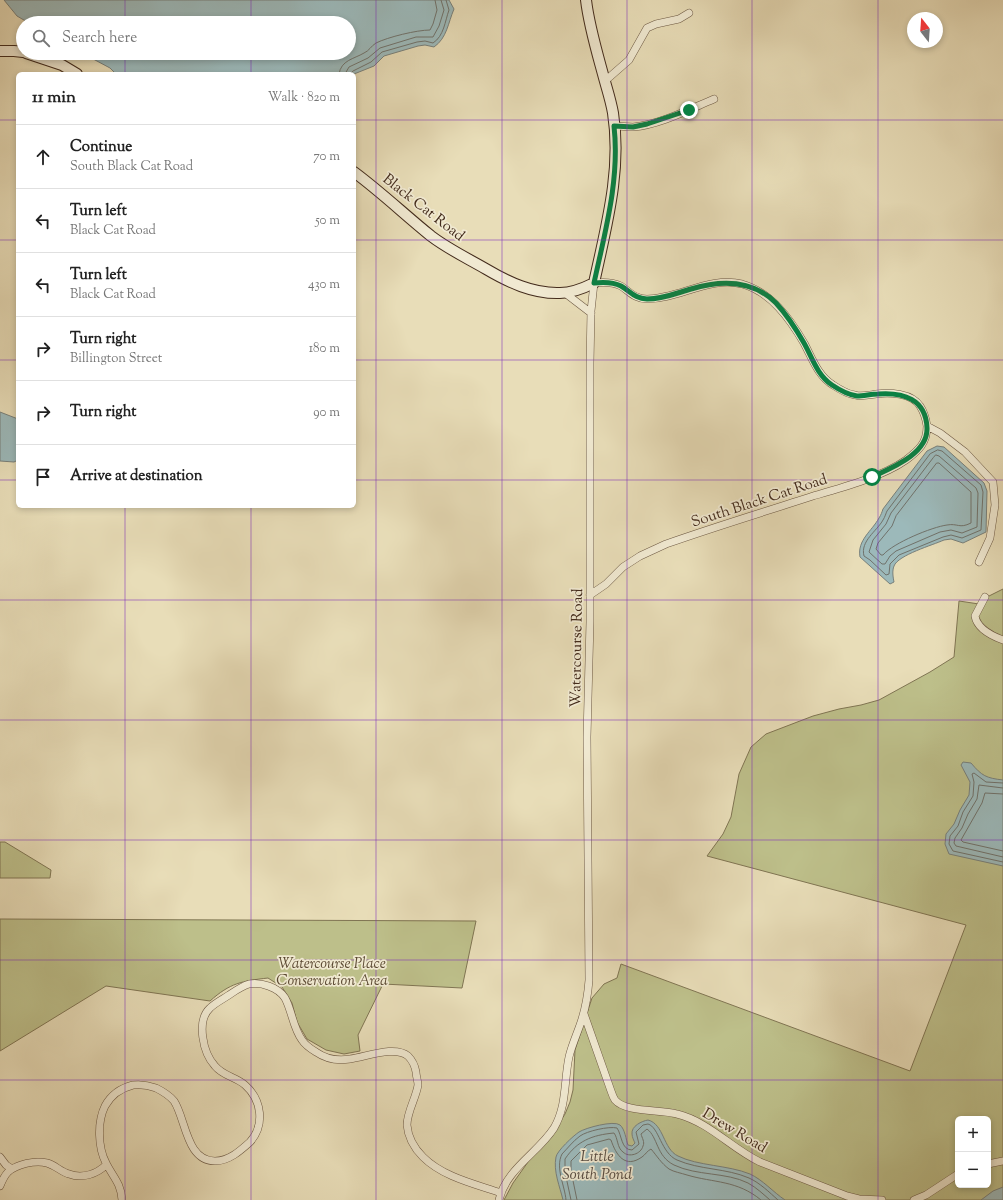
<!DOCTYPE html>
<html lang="en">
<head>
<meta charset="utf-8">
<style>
  :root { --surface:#fff; --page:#f2f2f2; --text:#222; --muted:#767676; --line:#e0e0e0 }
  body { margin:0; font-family:"Sorts Mill Goudy",serif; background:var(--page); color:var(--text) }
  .controls { position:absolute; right:12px; bottom:12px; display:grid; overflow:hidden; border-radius:6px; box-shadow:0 2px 6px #0003 }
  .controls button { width:36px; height:36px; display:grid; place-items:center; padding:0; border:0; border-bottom:1px solid var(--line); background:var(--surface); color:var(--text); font:20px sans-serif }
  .compass { position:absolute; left:907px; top:12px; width:36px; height:36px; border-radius:50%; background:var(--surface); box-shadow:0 2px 6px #0003; rotate:343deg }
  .stop { position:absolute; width:12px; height:12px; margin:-9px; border:3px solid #0b8043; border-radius:50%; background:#fff }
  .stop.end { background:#0b8043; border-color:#fff; box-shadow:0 1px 4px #0008 }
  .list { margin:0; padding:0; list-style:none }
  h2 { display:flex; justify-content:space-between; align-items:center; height:52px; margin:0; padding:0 16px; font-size:17px }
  h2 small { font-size:13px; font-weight:400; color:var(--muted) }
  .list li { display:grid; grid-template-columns:26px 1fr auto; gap:12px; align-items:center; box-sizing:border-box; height:64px; padding:0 16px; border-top:1px solid var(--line) }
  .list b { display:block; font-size:15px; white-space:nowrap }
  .list p { margin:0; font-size:13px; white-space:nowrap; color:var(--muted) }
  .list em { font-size:13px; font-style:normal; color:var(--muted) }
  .icon { flex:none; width:22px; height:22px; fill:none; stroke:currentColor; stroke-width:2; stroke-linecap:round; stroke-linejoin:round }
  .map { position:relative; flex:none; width:1003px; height:1200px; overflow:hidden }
  .search { position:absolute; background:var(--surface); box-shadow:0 2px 6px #0003; left:16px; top:16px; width:340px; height:44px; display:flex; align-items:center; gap:10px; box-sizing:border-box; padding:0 14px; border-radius:22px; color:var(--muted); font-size:15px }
  .panel { position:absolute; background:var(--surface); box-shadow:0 2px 6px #0003; left:16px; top:72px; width:340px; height:436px; border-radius:6px }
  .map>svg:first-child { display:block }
  .green { fill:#bdbf8a; stroke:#807553; fill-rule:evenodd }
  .water { fill:#9cb9ba; stroke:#78807b }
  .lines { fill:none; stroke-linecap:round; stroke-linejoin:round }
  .shore { stroke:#70726b; stroke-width:1 }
  .street-casing { stroke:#6c5843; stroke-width:8 }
  .secondary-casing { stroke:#432b1c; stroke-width:12 }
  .street { stroke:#f0e9d1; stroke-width:7 }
  .secondary { stroke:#f0e9d1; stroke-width:10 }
  .route { stroke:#0b8043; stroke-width:5 }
  .grid { fill:none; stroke:#7b2cbf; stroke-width:1; stroke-opacity:0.55 }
  .labels { text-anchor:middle; stroke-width:3.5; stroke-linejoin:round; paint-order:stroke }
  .street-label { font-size:15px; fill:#432b1c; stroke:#f0e9d1 }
  .park-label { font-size:15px; font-style:italic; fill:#5b4932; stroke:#f0e9d1 }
  .water-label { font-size:16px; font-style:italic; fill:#594e44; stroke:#f0e9d1 }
</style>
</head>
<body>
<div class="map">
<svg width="1003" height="1200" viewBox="0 0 1003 1200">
  <rect width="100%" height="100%" fill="#e8ddb8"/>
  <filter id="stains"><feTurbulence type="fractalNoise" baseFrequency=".005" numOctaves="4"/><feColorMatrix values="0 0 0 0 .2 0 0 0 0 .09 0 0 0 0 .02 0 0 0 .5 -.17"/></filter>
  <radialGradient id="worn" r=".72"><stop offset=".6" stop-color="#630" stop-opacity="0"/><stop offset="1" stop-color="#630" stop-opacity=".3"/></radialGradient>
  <path class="green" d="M 1003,589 L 1003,1200 L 504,1200 L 513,1183 L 533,1155 L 550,1138 L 565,1114 L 570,1102 L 573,1090 L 575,1050 L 592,998 L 604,984 L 617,978 L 621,964 L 910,1071 L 966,925 L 707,856 L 723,834 L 731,817 L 739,774 L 751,747 L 766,734 L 813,716 L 839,709 L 861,705 L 879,700 L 930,672 L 954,657 L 959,601 L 979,604 L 983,599 ZM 958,1119 L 988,1119 L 988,1185 L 958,1185 Z
    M 0,842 L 5,842 L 51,870 L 50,878 L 0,878 Z
    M 0,919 L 476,921 L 462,988 L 383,984 L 358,1035 L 360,1051 L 344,1054 L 326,1050 L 307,1039 L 297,1022 L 292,1003 L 282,987 L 268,978 C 242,981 230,983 210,1001 L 106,986 L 0,1051 Z"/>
  <path class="water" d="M 4,0 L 449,0 L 454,9 C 448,23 447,38 434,47 L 425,45 L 418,46 L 384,56 L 374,66 L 354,74 L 116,74 L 110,68 L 82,53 L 349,53 L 349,23 L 29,23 L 17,16 Z
    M 0,412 L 18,419 L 18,460 L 14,462 L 0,461 Z
    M 937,446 L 944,447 L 984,483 L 987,491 L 986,532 L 963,543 L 951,539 L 944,540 C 933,545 898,555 894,566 C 892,571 893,577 894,582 L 890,584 L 860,557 C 857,540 872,531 879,518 C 881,515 882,512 883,509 L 927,451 Z
    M 963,762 L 971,763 C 982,776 986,778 1003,780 L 1003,866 L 949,854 L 945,844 L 946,834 L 954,824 L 960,810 L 969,795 L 970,782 L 961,765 Z
    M 648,1120 C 664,1124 663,1149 678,1156 C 698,1166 728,1165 750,1174 C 763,1180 773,1192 785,1200 L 563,1200 C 560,1187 553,1171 556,1157 C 557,1151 573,1136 579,1132 C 585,1128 614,1120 620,1125 C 625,1129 626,1140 628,1145 L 632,1146 L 635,1143 C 634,1141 632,1137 632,1134 C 631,1126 642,1121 648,1120 Z
    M 1003,1187 L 1003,1200 L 981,1200 L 993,1191 Z"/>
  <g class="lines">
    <path class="shore" d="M 339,74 C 341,60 354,59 364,53 C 369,51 371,46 376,43 C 388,37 417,30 430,30 L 433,24 L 437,10 L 435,0
      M 345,74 L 349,67 L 368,58 L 380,48 L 416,37 L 433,37 L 439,26 L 444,10 L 441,0
      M 350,74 L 353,71 L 371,62 L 382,52 L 417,42 L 425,41 L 433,43 C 444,36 445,21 449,10 L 446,0
      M 938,450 L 942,451 L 981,485 L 983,492 L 981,530 L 962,538 L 951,535 L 943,537 L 899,555 L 890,564 L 889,574 L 886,575 L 870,560 L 864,556 C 860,541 877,531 883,520 C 885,517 886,513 887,511 L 930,454 Z
      M 936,455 L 939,456 L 976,488 L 978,493 L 977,527 L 962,533 L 951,530 L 940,532 L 896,551 L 890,556 L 885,564 L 882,564 L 869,552 L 873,540 L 886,524 L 891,513 L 933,458 Z
      M 937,463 L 939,463 L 971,492 L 971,523 C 959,529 958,523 947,525 C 932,527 893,543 883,555 L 881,555 L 876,549 L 878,543 L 892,526 L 896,516 Z
      M 1003,783 L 986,782 L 974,773 L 972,774 L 974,782 L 973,796 L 963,812 L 958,826 L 950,836 L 949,844 L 953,851 L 1003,862
      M 1003,788 L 979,785 L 977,799 L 968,814 L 962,828 L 955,838 L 954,843 L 956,846 L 1003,857
      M 1003,794 L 985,793 L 982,803 L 961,840 L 963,842 L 1003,851
      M 566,1200 C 565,1186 555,1168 562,1154 C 567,1149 573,1141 580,1136 C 587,1131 609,1126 617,1128 C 622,1135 621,1150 632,1150 L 639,1144 L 636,1132 L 643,1125 L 648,1124 C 659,1127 661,1153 677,1160 C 700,1170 726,1168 749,1178 C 760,1183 769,1192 778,1200
      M 571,1200 L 565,1172 L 565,1159 C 577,1141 592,1135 614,1133 C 618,1138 617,1148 623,1152 C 629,1158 641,1154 643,1146 C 645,1142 642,1138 641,1134 L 647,1129 C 658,1137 656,1156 674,1165 C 697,1176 726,1172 748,1183 C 757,1188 763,1194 770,1200
      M 577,1200 L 571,1171 L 571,1161 L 587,1145 L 609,1139 L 611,1140 C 616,1155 625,1169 642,1157 C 645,1155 647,1151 651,1149 C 657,1156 661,1163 669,1169 C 674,1172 681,1173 687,1175 C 714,1183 737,1180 761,1200"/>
    <g class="street-casing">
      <path id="street" d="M 605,81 L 629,60 L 647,28 L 656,24 L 679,19 L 689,13
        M 614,126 C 620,126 627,127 633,127 C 659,125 690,109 714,99
        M 565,293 L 591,313
        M 590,595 L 606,584 L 623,567 L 640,556 L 666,544 C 714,527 764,512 813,496 C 841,488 882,477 906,460 C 919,450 927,443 927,426
        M 985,597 L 975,616 C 977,628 992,636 1003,640
        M 584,1014 L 611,1091 C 612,1094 613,1097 615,1100 C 626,1113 661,1109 677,1114 C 709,1122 731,1148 760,1162 L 847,1196 L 859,1199 L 882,1200
        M 0,1157 L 6,1165 L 12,1169
        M 988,1164 L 1003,1161
        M 0,1186 C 2,1181 4,1176 8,1172 C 17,1164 35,1160 47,1163 C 55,1165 61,1172 69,1174 C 82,1179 97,1174 106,1165
        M 122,1200 C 121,1183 113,1177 106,1163 C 98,1148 97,1122 105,1106 C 111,1095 121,1088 133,1085 C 141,1084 148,1085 156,1088 C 162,1091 169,1095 174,1101 C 186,1119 186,1161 215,1161 C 229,1161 240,1151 250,1142 C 265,1125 262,1100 245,1085 C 236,1077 223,1076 215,1066 C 203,1053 196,1021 210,1008 C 215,1003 223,999 229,995 C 235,991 242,986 249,984 C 261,982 278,987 285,998 C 292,1011 293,1028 302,1040 C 305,1045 311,1049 316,1052 C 326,1059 338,1061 350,1059 C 366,1057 395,1045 408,1056 C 412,1060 415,1066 416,1072 C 416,1076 418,1081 418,1085 C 416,1098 407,1112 407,1125 C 408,1137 415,1149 423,1157 C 443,1177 475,1184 501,1193
        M 499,1200 C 506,1169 538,1153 554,1128 C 567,1106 564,1080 569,1057 C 572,1044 578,1032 582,1019 C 586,1006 588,993 589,980 L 587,737 L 590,622 L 590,363 L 591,311 L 594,283 C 603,282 613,282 621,286 C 630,292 635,299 647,299 C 679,299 709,276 742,284 C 771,292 790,319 804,343 C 812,358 818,376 833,385 C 839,389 847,394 855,395 C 861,397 869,395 876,394 C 889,392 912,393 920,406 C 924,412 926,419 927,426 L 940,433 L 965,452 L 993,482 L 995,505 L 990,538 L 979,562
        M 914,1200 L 926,1195 L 958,1174"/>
    </g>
    <g class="secondary-casing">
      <path id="secondary" d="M 0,51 L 14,51 L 23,52
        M 26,53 L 62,65 L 77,74
        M 354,172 C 381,192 405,215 431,236 C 448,249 467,258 486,269 C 508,282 533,294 560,293 C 572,293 584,288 594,283 C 606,227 622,170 613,113 C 611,101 607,89 604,78 C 597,52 589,26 586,0"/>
    </g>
    <use href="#street" class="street"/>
    <use href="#secondary" class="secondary"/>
  </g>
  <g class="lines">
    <path class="route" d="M 689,110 L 647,124 L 633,127 L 614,126 C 620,179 605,232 594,283 C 603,282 613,282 621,286 C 630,291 635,299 647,299 C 663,299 677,293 691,289 C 721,280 753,280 776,303 C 787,315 796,329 804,343 C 812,357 817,375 832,385 C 838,389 849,395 857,396 C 864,396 871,394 878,394 C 903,392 926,399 927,428 C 928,454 891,468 872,477"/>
  </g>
  <path class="grid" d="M 125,0 L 125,23M 251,0 L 251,23M 376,0 L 376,1200M 502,0 L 502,1200M 627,0 L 627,1200M 752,0 L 752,1200M 878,0 L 878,1200M 125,53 L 125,74M 251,53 L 251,74M 0,120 L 18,120M 354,120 L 1003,120M 0,240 L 18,240M 354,240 L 1003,240M 0,360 L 18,360M 354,360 L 1003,360M 0,480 L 18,480M 354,480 L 1003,480M 125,506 L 125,1200M 251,506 L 251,1200M 0,600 L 1003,600M 0,720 L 1003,720M 0,840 L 1003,840M 0,960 L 1003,960M 0,1080 L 1003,1080"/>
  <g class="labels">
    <g class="street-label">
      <text transform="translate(424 207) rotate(38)" y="5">Black Cat Road</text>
      <text transform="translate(759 500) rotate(-18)" y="5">South Black Cat Road</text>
      <text transform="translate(576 648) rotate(-89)" y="5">Watercourse Road</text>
      <text transform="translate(735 1130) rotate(31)" y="5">Drew Road</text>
    </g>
    <g class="park-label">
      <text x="332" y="968">Watercourse Place<tspan x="332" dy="17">Conservation Area</tspan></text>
    </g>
    <g class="water-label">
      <text x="597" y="1161">Little<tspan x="597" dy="18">South Pond</tspan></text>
    </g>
  </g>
  <rect width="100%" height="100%" filter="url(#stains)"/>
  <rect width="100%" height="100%" fill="url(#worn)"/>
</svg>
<div class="controls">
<button>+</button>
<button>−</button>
</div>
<svg class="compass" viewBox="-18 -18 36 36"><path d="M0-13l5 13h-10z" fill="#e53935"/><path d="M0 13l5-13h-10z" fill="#767676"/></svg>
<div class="stop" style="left:872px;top:477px"></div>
<div class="stop end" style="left:689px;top:110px"></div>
<div class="search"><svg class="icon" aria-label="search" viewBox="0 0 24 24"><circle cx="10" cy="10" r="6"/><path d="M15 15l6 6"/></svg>Search here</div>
<section class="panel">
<h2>11 min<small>Walk · 820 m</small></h2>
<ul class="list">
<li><svg class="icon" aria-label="ahead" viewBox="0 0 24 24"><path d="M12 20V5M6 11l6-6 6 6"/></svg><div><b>Continue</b><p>South Black Cat Road</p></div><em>70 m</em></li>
<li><svg class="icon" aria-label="left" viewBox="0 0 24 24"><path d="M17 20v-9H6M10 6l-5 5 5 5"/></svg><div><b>Turn left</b><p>Black Cat Road</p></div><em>50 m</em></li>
<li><svg class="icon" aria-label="left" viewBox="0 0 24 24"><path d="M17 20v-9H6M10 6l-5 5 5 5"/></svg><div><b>Turn left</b><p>Black Cat Road</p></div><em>430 m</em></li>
<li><svg class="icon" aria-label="right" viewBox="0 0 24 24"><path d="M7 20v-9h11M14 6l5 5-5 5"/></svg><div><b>Turn right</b><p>Billington Street</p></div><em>180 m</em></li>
<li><svg class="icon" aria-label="right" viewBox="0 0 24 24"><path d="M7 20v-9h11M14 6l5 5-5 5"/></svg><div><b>Turn right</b></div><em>90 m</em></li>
<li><svg class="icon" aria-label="arrive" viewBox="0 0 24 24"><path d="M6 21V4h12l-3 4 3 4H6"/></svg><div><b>Arrive at destination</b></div></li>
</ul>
</section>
</div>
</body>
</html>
